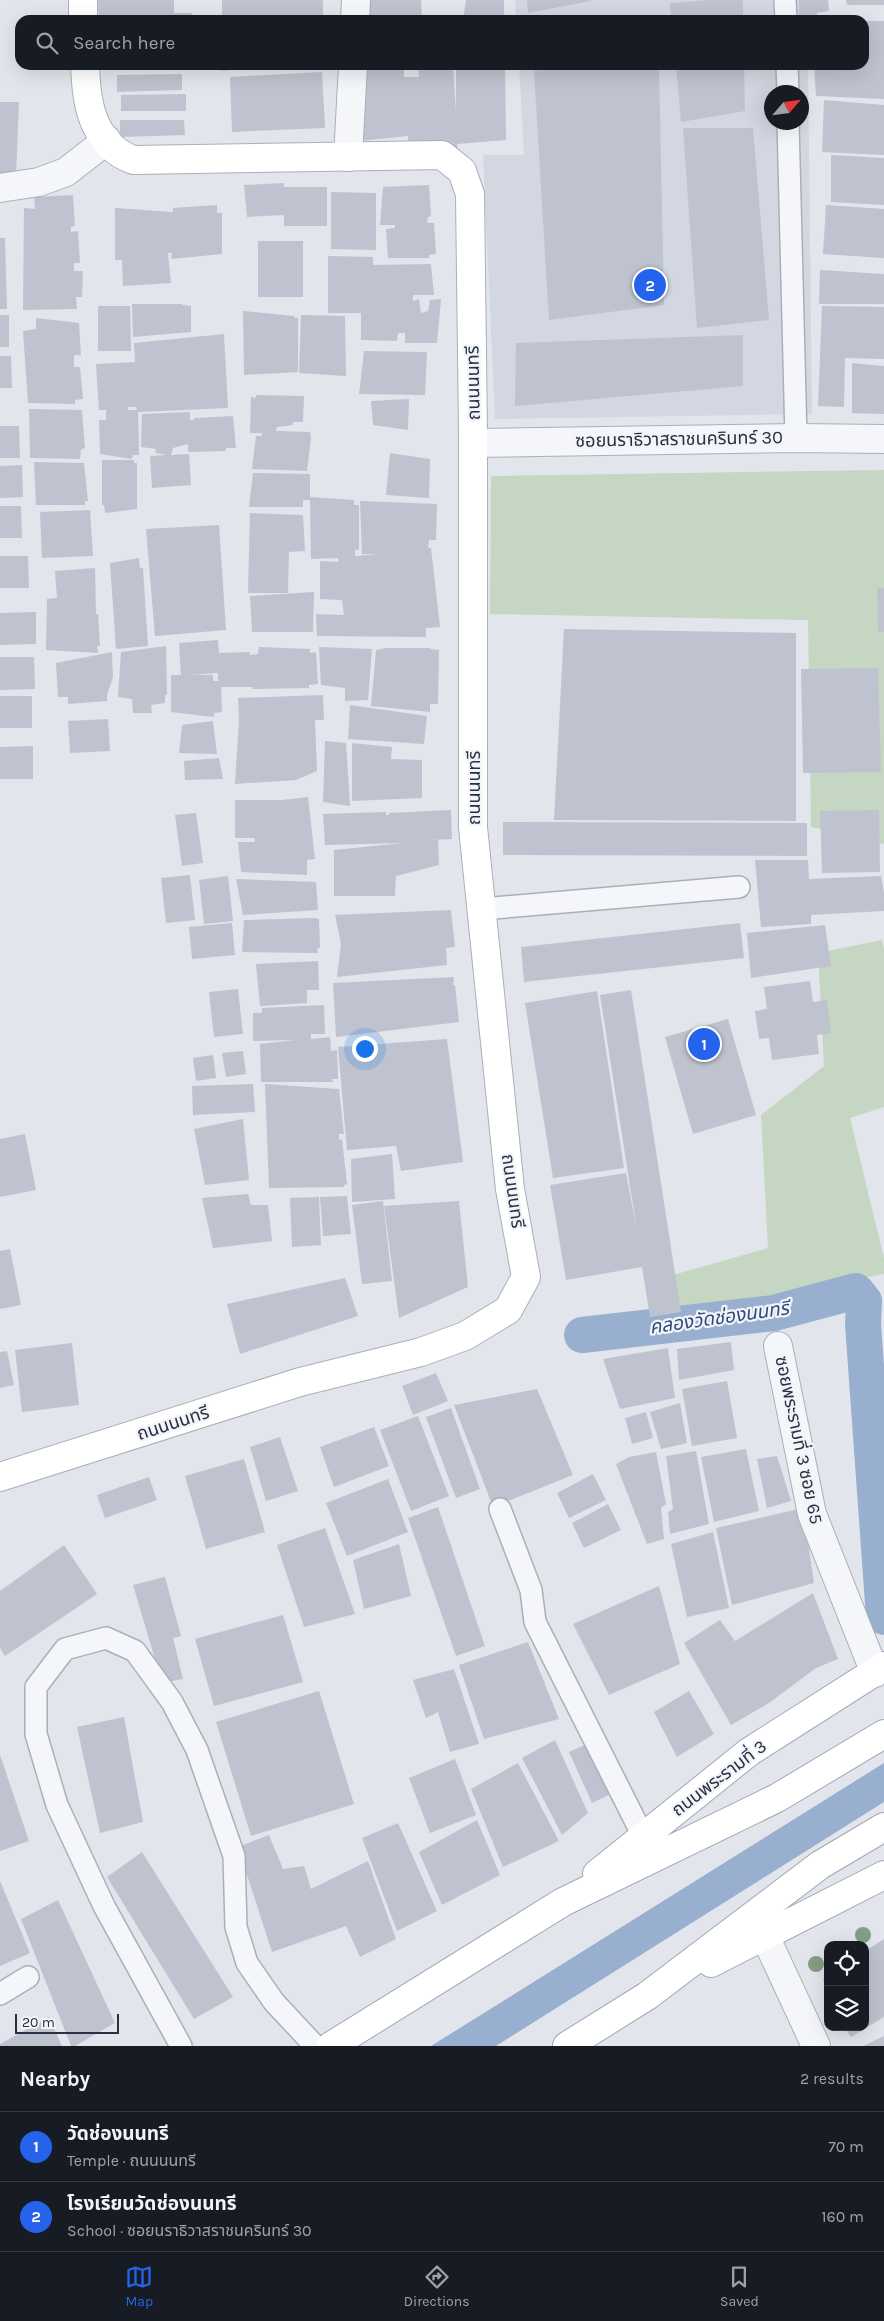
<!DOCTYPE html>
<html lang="en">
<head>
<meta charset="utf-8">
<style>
  :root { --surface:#171b24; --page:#20242c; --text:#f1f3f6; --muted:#9ea1a6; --line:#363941; --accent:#2563eb }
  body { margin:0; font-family:Karla,"Noto Sans Thai",sans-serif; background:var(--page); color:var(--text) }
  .controls { position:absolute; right:15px; bottom:15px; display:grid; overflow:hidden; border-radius:10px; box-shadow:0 5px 20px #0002 }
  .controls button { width:45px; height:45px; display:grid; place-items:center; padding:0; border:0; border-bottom:1px solid var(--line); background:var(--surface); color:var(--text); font:25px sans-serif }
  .compass { position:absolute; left:764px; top:85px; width:45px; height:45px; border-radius:50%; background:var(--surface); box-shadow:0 5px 20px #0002; rotate:62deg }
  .scale { position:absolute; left:15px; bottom:12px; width:104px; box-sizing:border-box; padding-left:5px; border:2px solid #283045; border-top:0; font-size:14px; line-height:18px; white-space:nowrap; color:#283045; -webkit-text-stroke:4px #f2f4f8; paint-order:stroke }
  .you { position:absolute; left:364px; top:1048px; width:18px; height:18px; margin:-12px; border:4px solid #fff; border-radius:50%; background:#1a73e8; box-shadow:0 0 0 8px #1a73e833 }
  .badge { display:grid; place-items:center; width:32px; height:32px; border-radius:50%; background:var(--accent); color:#fff; font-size:16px; font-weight:700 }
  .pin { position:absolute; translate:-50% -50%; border:2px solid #fff; box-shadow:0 1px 5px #0006 }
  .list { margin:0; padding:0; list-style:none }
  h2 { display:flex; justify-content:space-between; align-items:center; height:65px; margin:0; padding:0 20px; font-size:21px }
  h2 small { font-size:16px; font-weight:400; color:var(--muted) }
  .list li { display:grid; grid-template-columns:32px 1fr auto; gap:15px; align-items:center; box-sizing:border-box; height:70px; padding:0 20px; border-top:1px solid var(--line) }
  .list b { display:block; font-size:19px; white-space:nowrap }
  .list p { margin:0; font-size:16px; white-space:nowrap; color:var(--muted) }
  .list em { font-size:16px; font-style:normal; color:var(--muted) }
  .icon { flex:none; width:28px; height:28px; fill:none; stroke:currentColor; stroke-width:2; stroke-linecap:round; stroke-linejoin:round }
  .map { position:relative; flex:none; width:884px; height:2046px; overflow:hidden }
  .search { position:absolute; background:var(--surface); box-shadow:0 5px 20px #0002; left:15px; right:15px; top:15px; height:55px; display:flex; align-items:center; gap:12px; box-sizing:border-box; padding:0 18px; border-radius:15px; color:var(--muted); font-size:19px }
  .sheet { height:205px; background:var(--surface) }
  nav { display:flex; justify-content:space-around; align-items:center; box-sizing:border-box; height:70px; border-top:1px solid var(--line); background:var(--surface); font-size:14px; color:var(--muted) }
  nav a { display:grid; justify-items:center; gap:2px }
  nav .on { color:var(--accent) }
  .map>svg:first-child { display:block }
  .built { fill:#d3d7e1; fill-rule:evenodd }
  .green { fill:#c5d6c2 }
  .water { fill:#99afcf }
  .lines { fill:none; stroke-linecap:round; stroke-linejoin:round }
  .canal { stroke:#99afcf; stroke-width:36 }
  .building { fill:#bec3cf; fill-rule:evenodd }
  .lane-casing { stroke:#aaafb9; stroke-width:24 }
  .street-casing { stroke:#aaafb9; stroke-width:30 }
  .secondary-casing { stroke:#aaafb9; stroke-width:30 }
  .primary-casing { stroke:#a0a7b8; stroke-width:30 }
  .lane { stroke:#f5f6f9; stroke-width:21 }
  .street { stroke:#f5f6f9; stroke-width:28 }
  .secondary { stroke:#fff; stroke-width:28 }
  .primary { stroke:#fff; stroke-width:28 }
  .tree { fill:#859d86 }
  .labels { text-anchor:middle; stroke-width:4.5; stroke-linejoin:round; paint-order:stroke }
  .street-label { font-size:18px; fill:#283045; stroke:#f2f4f8 }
  .water-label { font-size:19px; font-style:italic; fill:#2e4a7d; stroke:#f2f4f8 }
</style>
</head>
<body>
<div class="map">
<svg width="884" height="2046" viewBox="0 0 884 2046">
  <rect width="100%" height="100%" fill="#e2e5eb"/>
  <path class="built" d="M 515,0 L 804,0 L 805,20 L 516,20 Z
    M 519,65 L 808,65 L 812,414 L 495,419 L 483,155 L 524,155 ZM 772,92 L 802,92 L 802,122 L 772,122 Z"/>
  <path class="green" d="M 884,470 L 884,844 L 811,827 L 808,620 L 490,614 L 491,476 Z
    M 882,940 L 884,948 L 884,1107 L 850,1118 L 884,1258 L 884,1274 L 679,1314 L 673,1275 L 768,1248 L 761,1115 L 824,1066 L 818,953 Z"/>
  <path class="water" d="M 884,1763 L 884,1802 L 496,2046 L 431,2046 Z"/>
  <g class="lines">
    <path class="canal" d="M 582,1335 L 774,1313 L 856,1291 L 864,1301 L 863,1324 L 884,1617"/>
  </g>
  <path class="building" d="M 98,0 L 174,0 L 174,13 L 192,13 L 192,20 L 99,20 Z
    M 222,0 L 323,0 L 323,20 L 222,20 Z
    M 368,0 L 421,0 L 422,20 L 371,20 Z
    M 466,0 L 504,0 L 504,20 L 463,20 Z
    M 527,0 L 590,0 L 590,1 L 528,13 Z
    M 710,0 L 743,0 L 743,20 L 671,20 L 670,3 Z
    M 799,0 L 828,0 L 829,11 L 817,13 L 817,20 L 799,20 Z
    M 846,0 L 884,0 L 884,5 L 847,5 Z
    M 864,21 L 884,21 L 884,99 L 816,96 L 814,65 L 864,65 Z
    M 112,65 L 168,65 L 168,67 L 112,68 Z
    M 221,65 L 268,65 L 268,66 L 221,71 Z
    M 360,65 L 404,65 L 404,77 L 419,77 L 418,65 L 453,65 L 456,112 L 456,65 L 505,65 L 506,140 L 457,144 L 458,151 L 409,147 L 408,136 L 360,141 Z
    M 564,65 L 659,65 L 664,305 L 549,320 L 534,71 Z
    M 676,65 L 744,65 L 745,111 L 681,122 Z
    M 322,72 L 325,128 L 232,132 L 230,77 Z
    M 182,74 L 182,90 L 117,92 L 117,75 Z
    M 186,94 L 186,111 L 121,111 L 121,95 Z
    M 824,100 L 884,105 L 884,155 L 822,152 Z
    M 0,102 L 19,102 L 16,177 L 0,178 Z
    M 120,120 L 184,120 L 185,135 L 120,137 Z
    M 683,128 L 753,128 L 769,320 L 697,328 Z
    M 831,155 L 884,158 L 884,205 L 831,202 Z
    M 284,183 L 284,187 L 327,187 L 327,226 L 284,226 L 284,215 L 247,217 L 244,185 Z
    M 429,185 L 431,216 L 428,217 L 427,223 L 434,223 L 436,254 L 429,255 L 429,258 L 388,258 L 386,229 L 395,228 L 395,225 L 380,225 L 383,187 Z
    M 331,192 L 376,193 L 376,250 L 331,249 Z
    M 73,195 L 75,226 L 71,227 L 71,232 L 78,231 L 80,263 L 74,263 L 74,271 L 83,271 L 82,297 L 76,297 L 77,309 L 23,310 L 24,208 L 35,209 L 34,197 Z
    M 217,205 L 217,213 L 222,213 L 222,254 L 171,259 L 172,253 L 168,253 L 171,283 L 123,286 L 122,260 L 115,260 L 115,208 L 173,212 L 173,208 Z
    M 826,205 L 884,209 L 884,258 L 823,254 Z
    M 0,238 L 5,238 L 7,309 L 0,309 Z
    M 258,241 L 303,241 L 303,297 L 258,297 Z
    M 328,256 L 373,257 L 373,265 L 431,264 L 434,295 L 413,295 L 413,301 L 419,299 L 421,313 L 428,311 L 430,300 L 441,299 L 437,343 L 405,343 L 405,333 L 398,333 L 397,341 L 361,340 L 361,313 L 328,313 Z
    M 820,270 L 884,274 L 884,304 L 819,304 Z
    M 132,304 L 182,304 L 182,305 L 191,306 L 191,332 L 133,337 Z
    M 98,306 L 130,306 L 131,351 L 98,351 Z
    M 822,306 L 884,307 L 884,359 L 845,358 L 844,407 L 818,406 Z
    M 243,311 L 294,316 L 295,318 L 298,318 L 298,372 L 244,375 Z
    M 0,315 L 9,315 L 9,347 L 0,347 Z
    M 301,315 L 345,316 L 346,376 L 299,373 Z
    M 36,318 L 79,323 L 81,355 L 74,355 L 74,367 L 80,367 L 83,399 L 75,400 L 75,404 L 28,403 L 23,331 L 36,329 Z
    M 224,334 L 228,408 L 138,412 L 139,455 L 133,455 L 132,459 L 100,454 L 99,420 L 106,420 L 106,410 L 99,410 L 96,364 L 135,362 L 134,343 ZM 128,407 L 136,407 L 137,410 L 128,410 Z
    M 743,335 L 743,386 L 515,406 L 516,343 Z
    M 364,351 L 427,352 L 425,395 L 359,394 Z
    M 0,356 L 11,356 L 12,388 L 0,388 Z
    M 852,363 L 884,366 L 884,414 L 852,413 Z
    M 256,395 L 304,396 L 303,422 L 293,422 L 293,425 L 277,427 L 276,431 L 310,432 L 311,438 L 307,471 L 252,469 L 256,436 L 262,436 L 262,433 L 250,433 L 251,397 L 256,398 Z
    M 409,399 L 408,430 L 373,425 L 371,401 Z
    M 29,409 L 82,410 L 85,448 L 81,449 L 80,459 L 30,458 Z
    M 190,412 L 190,420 L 194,420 L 194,418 L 233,416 L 236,448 L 226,448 L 226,451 L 188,452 L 188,444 L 173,448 L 171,455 L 189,454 L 191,485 L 152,488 L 150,456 L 167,455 L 155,453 L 156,449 L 141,447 L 142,414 Z
    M 0,426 L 19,426 L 20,458 L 0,458 Z
    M 390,453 L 430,459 L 429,498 L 386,495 Z
    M 102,460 L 134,460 L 134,463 L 137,463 L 137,509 L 105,513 L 104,505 L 102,505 Z
    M 34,462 L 84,463 L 88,501 L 85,501 L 85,505 L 36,505 Z
    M 22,465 L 23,497 L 0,498 L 0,466 Z
    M 253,473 L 310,474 L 310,497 L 354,500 L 354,505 L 359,505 L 359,550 L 355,550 L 355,556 L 378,554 L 362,554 L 360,501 L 437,504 L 436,540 L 429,540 L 428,548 L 431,548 L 440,627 L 426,628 L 426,637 L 317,636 L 316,614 L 344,615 L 342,600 L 320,599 L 320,561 L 338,562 L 338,558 L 311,559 L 310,500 L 303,500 L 303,507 L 249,507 Z
    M 0,506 L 21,506 L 22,538 L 0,538 Z
    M 90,510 L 93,556 L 42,558 L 40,512 Z
    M 250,513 L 303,515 L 305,551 L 289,552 L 288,593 L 248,593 Z
    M 219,525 L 226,630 L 155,636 L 146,529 Z
    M 0,556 L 28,556 L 29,588 L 0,588 Z
    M 139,558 L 140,568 L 143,568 L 148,646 L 116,649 L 110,563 Z
    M 95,568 L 96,614 L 98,614 L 100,646 L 97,646 L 98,653 L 46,650 L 47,599 L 57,598 L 55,571 Z
    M 877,588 L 884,588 L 884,632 L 878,632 Z
    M 314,592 L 313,632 L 252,632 L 250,596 Z
    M 36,612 L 36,644 L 0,645 L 0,613 Z
    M 564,629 L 796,633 L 796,821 L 554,820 Z
    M 218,640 L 219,653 L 250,652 L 249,655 L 258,654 L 259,647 L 310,649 L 310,653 L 316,652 L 318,684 L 309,685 L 309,688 L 252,689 L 253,687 L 221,687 L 222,712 L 214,713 L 214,717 L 171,712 L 171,675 L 181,675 L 179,643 ZM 218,673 L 218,681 L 213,681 L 213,675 L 190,675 Z
    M 166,646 L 167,695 L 165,695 L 165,703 L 151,705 L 152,713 L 133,713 L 132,699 L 118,697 L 121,652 Z
    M 319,647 L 372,649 L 368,700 L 345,701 L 345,688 L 321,685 Z
    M 386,648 L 430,648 L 430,649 L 439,650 L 438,704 L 430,704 L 430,712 L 371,706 L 376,650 Z
    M 112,652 L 113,677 L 107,695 L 107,701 L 68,704 L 68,697 L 58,697 L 56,663 Z
    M 0,657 L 34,657 L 35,689 L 0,690 Z
    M 878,668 L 881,772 L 803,773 L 801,669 Z
    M 323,695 L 324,720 L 315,720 L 317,771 L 296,780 L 235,784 L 239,719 L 238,698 Z
    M 0,696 L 32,696 L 32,728 L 0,728 Z
    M 350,705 L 427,716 L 424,744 L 348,739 Z
    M 108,719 L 110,751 L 70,753 L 68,721 Z
    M 213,721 L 217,754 L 179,753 L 182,725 Z
    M 325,741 L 346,743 L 350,806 L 323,802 Z
    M 352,743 L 392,747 L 391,759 L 422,760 L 422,798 L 352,801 Z
    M 33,746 L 33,779 L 0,779 L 0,747 Z
    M 219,758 L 223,779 L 185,780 L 184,761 Z
    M 308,797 L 315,859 L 307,860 L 307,875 L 241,872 L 238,842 L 255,842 L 254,838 L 235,838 L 235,800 L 282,800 Z
    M 451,810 L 452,839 L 431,840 L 438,840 L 439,865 L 396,876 L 395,896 L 334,896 L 334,850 L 403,843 L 325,845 L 323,814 L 386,812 L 386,815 L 389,815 L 389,813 Z
    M 879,810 L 880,872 L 822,873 L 820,811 Z
    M 196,813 L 203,863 L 182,866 L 175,815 Z
    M 503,822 L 807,823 L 807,856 L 503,855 Z
    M 755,860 L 808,860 L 809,879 L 881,876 L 884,893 L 884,911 L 811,915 L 811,924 L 761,927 Z
    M 190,875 L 195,920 L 166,923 L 161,878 Z
    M 228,876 L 233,921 L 204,924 L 199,880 Z
    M 236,879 L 316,882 L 318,910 L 243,915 Z
    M 451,910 L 455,947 L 446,948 L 447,965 L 337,977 L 341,944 L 335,915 Z
    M 314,918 L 319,919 L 320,948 L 317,948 L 318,953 L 242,952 L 244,920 Z
    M 232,923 L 235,955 L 192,959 L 189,927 Z
    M 740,923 L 744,958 L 524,982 L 521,947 Z
    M 825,925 L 831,966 L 751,978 L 747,933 Z
    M 318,961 L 319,990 L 307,990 L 307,1003 L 260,1006 L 256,964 Z
    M 454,977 L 453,985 L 455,985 L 459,1022 L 336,1037 L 333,983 Z
    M 810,981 L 813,1002 L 827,1000 L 831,1033 L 817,1035 L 819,1054 L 772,1060 L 769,1038 L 759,1039 L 755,1011 L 767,1009 L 764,987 Z
    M 238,989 L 243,1034 L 214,1037 L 209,992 Z
    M 631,990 L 681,1312 L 650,1317 L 642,1267 L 566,1280 L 550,1185 L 626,1173 L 637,1231 L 600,995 Z
    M 597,991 L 624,1168 L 553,1178 L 525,1003 Z
    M 324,1005 L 325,1034 L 311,1034 L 311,1039 L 330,1037 L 331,1051 L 337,1050 L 338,1079 L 332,1079 L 333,1082 L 261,1082 L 260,1044 L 295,1040 L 253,1041 L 253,1013 L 262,1013 L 262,1008 Z
    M 728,1019 L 756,1115 L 693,1134 L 665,1037 Z
    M 447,1039 L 463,1162 L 401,1171 L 396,1146 L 347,1150 L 338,1047 Z
    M 243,1051 L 246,1074 L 226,1077 L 222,1053 Z
    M 213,1055 L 216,1078 L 196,1081 L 193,1058 Z
    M 253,1084 L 255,1112 L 193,1115 L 192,1086 Z
    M 265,1084 L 339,1089 L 344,1134 L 339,1134 L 339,1140 L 342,1139 L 347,1184 L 344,1185 L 344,1187 L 269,1188 Z
    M 243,1119 L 249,1180 L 205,1185 L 194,1129 Z
    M 25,1134 L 36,1190 L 0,1197 L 0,1139 Z
    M 392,1154 L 395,1199 L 352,1202 L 351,1159 Z
    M 248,1194 L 251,1205 L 268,1205 L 272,1241 L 213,1248 L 202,1198 Z
    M 347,1196 L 351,1234 L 323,1236 L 320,1197 Z
    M 319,1197 L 321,1245 L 292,1247 L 290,1198 Z
    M 383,1201 L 392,1281 L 362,1284 L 352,1205 Z
    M 459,1201 L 468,1287 L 399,1318 L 384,1206 Z
    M 10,1249 L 21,1305 L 0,1309 L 0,1251 Z
    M 345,1278 L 358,1316 L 240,1354 L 227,1304 Z
    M 731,1342 L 734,1370 L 679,1380 L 677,1349 Z
    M 72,1343 L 79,1405 L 22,1412 L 15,1350 Z
    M 668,1348 L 675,1398 L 620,1409 L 603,1359 Z
    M 7,1351 L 14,1385 L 0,1388 L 0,1352 Z
    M 436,1373 L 448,1401 L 413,1415 L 402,1386 Z
    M 727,1381 L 737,1438 L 692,1446 L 682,1389 Z
    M 537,1389 L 573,1475 L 493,1507 L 454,1405 Z
    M 680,1403 L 687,1443 L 661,1449 L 650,1412 Z
    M 451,1408 L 480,1489 L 456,1498 L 426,1417 Z
    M 646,1412 L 653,1438 L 632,1444 L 625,1418 Z
    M 418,1416 L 449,1496 L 411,1511 L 380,1430 Z
    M 374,1427 L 389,1466 L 334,1487 L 320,1447 Z
    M 280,1437 L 298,1491 L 266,1501 L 250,1447 Z
    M 746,1449 L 759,1511 L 714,1522 L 701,1457 Z
    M 696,1451 L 709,1524 L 670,1534 L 668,1512 L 673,1509 L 666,1456 Z
    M 656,1452 L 666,1504 L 661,1508 L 664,1539 L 647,1544 L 616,1464 L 629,1457 Z
    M 777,1456 L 791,1501 L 767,1508 L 757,1459 Z
    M 244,1459 L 265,1532 L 206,1549 L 185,1476 Z
    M 593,1474 L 606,1500 L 569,1518 L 557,1493 Z
    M 149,1477 L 157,1500 L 105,1518 L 97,1495 Z
    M 388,1479 L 408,1532 L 347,1556 L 326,1503 Z
    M 608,1504 L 621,1530 L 584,1548 L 572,1523 Z
    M 438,1507 L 485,1646 L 456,1656 L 408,1518 Z
    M 803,1508 L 814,1583 L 732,1605 L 716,1528 Z
    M 325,1528 L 355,1614 L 304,1627 L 277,1545 Z
    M 713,1532 L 729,1608 L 687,1617 L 671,1544 Z
    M 399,1544 L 411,1596 L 364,1609 L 353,1560 Z
    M 64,1545 L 97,1594 L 5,1656 L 0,1648 L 0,1591 Z
    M 165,1577 L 181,1636 L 173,1638 L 183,1679 L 162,1683 L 133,1585 Z
    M 659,1586 L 680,1664 L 609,1695 L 573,1624 Z
    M 813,1593 L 838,1659 L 816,1668 L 769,1703 L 731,1725 L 684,1643 L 720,1620 L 735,1641 Z
    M 283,1615 L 303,1682 L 214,1706 L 195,1639 Z
    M 528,1642 L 559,1719 L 484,1739 L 459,1665 Z
    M 454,1669 L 479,1744 L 450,1752 L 438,1712 L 426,1718 L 413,1680 Z
    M 319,1691 L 354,1804 L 251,1836 L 216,1722 Z
    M 689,1691 L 714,1734 L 677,1757 L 654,1712 Z
    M 124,1717 L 143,1822 L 100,1833 L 77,1727 Z
    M 555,1740 L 588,1813 L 562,1835 L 522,1758 Z
    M 587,1744 L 611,1794 L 592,1803 L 569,1752 Z
    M 0,1755 L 29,1841 L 0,1851 Z
    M 455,1759 L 476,1815 L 430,1833 L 409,1778 Z
    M 518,1763 L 559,1841 L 503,1867 L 471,1789 Z
    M 477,1820 L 500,1875 L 442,1905 L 419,1852 Z
    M 398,1823 L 437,1911 L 397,1931 L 362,1838 Z
    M 269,1835 L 283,1869 L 304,1866 L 311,1889 L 368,1861 L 396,1939 L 360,1957 L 346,1926 L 272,1952 L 238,1847 Z
    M 142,1852 L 233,1997 L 194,2019 L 107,1877 Z
    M 0,1881 L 30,1953 L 0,1966 Z
    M 58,1900 L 115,2023 L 75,2046 L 71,2046 L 21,1919 Z
    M 884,1939 L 884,2017 L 851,2037 L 844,2027 L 865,2027 L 865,1951 Z
    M 828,1975 L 828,1991 L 827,1992 L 823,1978 Z
    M 49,2017 L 62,2046 L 0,2046 L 0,2044 Z
    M 884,2036 L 884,2046 L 863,2046 Z"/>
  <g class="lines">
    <g class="lane-casing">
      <path id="lane" d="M 785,0 L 786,20
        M 787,65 L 788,92
        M 788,122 L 796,438
        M 482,909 L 739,887
        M 500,1509 L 531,1590 L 535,1622 L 643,1836
        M 0,1994 L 28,1977
        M 181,2046 L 104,1906 L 57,1805 L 36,1734 L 36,1687 L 65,1649 L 106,1638 L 135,1651 L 172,1702 L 197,1750 L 234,1856 L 236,1927 L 247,1963 L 274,2002 L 315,2046"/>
    </g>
    <g class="street-casing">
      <path id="street" d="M 355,20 L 356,0
        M 348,157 L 353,65
        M 0,188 L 39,182 L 66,172 L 107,140
        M 473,443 L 796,438 L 884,439
        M 778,1346 L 812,1514 L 875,1673
        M 765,1936 L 816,2046"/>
    </g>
    <g class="secondary-casing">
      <path id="secondary" d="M 83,0 L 83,20
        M 0,1477 L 300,1382 L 421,1352 L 465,1336 L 508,1310 L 526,1277 L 510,1189 L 473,827 L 473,432 L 470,194 L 462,171 L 442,155 L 133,160 C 126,157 118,153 113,148 C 89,127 86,94 85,65"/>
    </g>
    <g class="primary-casing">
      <path id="primary" d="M 597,1874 L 749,1752 L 884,1666
        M 711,1963 L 884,1875
        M 331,2046 L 563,1902 L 777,1798 L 884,1734
        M 567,2046 L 647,1996 L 820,1865 L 884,1827"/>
    </g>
    <use href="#lane" class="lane"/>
    <use href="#street" class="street"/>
    <use href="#secondary" class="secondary"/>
    <use href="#primary" class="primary"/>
  </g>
  <g class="tree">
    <circle cx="863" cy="1935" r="8"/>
    <circle cx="816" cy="1964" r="8"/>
  </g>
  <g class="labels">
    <g class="street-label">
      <text transform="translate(473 383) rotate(-91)" y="6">ถนนนนทรี</text>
      <text transform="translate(679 439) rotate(-1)" y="6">ซอยนราธิวาสราชนครินทร์ 30</text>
      <text transform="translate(474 788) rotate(-90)" y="6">ถนนนนทรี</text>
      <text transform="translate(513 1191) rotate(82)" y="6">ถนนนนทรี</text>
      <text transform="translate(173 1423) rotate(-18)" y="6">ถนนนนทรี</text>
      <text transform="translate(799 1440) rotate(78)" y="6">ซอยพระรามที่ 3 ซอย 65</text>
      <text transform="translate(719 1778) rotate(-37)" y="6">ถนนพระรามที่ 3</text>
    </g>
    <g class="water-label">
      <text transform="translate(719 1317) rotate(-8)" y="7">คลองวัดช่องนนทรี</text>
    </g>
  </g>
</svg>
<div class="controls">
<button><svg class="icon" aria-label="locate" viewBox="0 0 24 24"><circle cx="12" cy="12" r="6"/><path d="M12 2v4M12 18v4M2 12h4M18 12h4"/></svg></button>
<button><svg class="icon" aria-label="layers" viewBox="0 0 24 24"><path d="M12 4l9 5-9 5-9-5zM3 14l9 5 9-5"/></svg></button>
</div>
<svg class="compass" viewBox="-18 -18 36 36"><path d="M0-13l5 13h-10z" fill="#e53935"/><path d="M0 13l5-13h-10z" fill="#9ea1a6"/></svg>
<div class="scale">20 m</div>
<div class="you"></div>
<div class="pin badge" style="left:704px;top:1044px">1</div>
<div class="pin badge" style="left:650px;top:285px">2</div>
<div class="search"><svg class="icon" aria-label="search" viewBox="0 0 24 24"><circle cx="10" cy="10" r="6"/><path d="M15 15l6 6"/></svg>Search here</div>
</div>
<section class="sheet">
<h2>Nearby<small>2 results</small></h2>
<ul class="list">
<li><span class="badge">1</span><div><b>วัดช่องนนทรี</b><p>Temple · ถนนนนทรี</p></div><em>70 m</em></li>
<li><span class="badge">2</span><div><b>โรงเรียนวัดช่องนนทรี</b><p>School · ซอยนราธิวาสราชนครินทร์ 30</p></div><em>160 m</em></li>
</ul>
</section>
<nav>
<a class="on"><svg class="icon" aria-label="map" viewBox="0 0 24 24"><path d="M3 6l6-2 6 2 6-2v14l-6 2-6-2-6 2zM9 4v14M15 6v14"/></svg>Map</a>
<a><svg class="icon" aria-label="directions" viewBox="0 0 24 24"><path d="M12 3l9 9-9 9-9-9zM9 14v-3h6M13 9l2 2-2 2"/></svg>Directions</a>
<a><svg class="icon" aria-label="saved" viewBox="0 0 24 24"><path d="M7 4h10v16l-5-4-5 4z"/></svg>Saved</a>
</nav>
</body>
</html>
